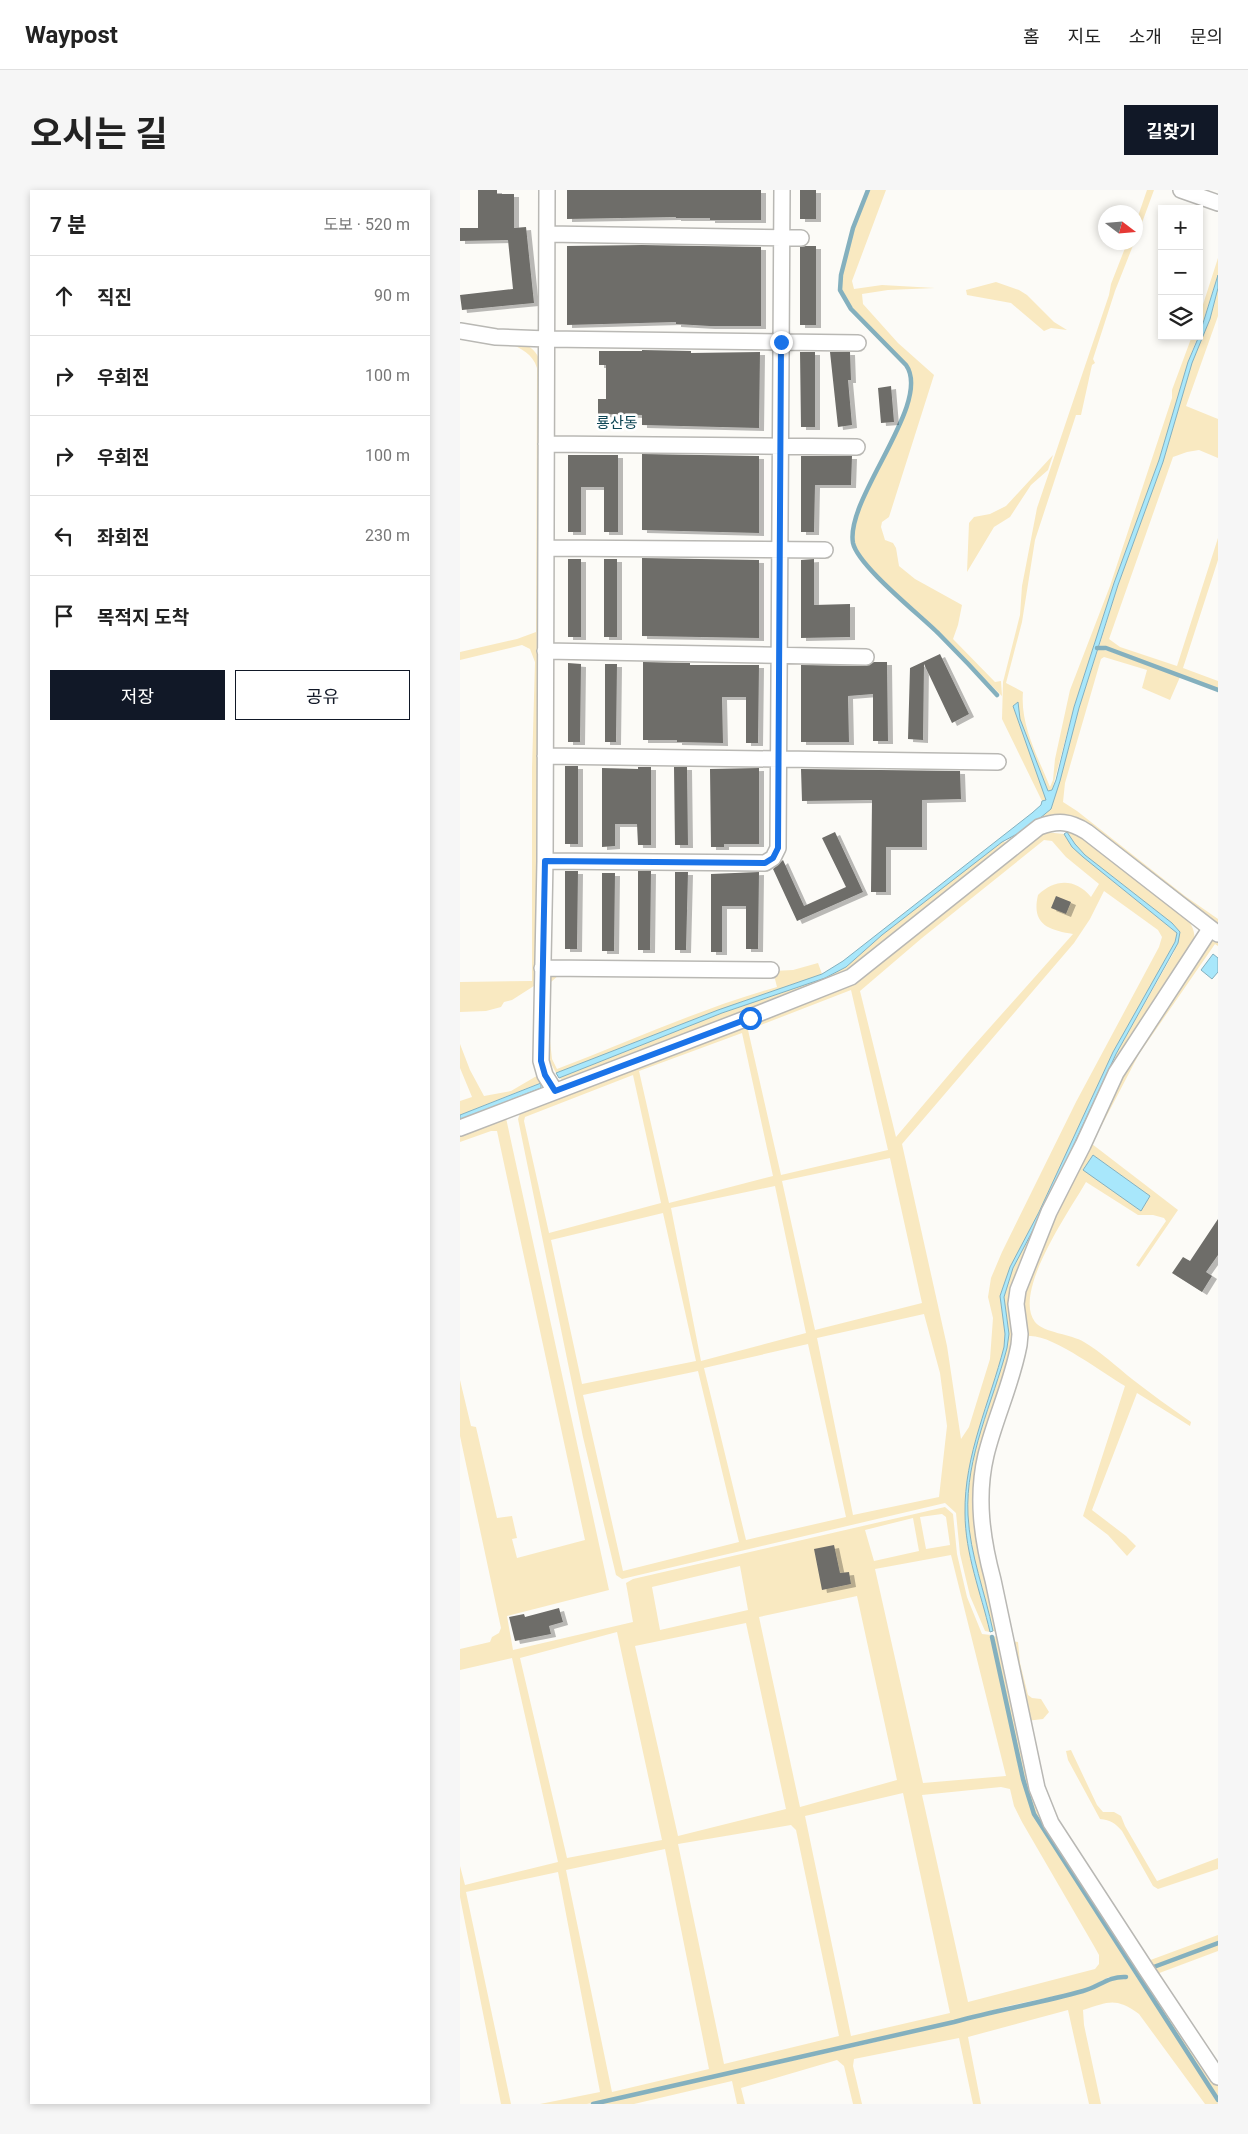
<!DOCTYPE html>
<html lang="ko">
<head>
<meta charset="utf-8">
<style>
  :root { --surface:#fff; --page:#f6f6f6; --text:#222; --muted:#767676; --line:#e0e0e0; --accent:#111827 }
  body { margin:0; font-family:Roboto,"Noto Sans KR",sans-serif; background:var(--page); color:var(--text) }
  .controls { position:absolute; right:15px; top:15px; display:grid; overflow:hidden; border-radius:0px; box-shadow:0 2px 8px #0003 }
  .controls button { width:45px; height:45px; display:grid; place-items:center; padding:0; border:0; border-bottom:1px solid var(--line); background:var(--surface); color:var(--text); font:25px sans-serif }
  .compass { position:absolute; left:638px; top:15px; width:45px; height:45px; border-radius:50%; background:var(--surface); box-shadow:0 2px 8px #0003; rotate:106deg }
  .stop { position:absolute; width:15px; height:15px; margin:-11px; border:4px solid #1a73e8; border-radius:50%; background:#fff }
  .stop.end { background:#1a73e8; border-color:#fff; box-shadow:0 1px 5px #0008 }
  .list { margin:0; padding:0; list-style:none }
  h2 { display:flex; justify-content:space-between; align-items:center; height:65px; margin:0; padding:0 20px; font-size:21px }
  h2 small { font-size:16px; font-weight:400; color:var(--muted) }
  .list li { display:grid; grid-template-columns:32px 1fr auto; gap:15px; align-items:center; box-sizing:border-box; height:80px; padding:0 20px; border-top:1px solid var(--line) }
  .list b { display:block; font-size:19px; white-space:nowrap }
  .list em { font-size:16px; font-style:normal; color:var(--muted) }
  .actions { display:flex; gap:10px; padding:15px 20px }
  .actions a { flex:1; padding:11px 0; border:1px solid var(--accent); border-radius:0px; text-align:center; font-size:18px; color:var(--accent) }
  .actions .main { background:var(--accent); color:#fff }
  .icon { flex:none; width:28px; height:28px; fill:none; stroke:currentColor; stroke-width:2; stroke-linecap:round; stroke-linejoin:round }
  .map { position:relative; flex:none; width:758px; height:1914px; overflow:hidden; border-radius:0px }
  header { display:flex; align-items:center; gap:30px; box-sizing:border-box; height:70px; padding:0 25px; background:var(--surface); border-bottom:1px solid var(--line) }
  header strong { font-size:24px }
  nav { display:flex; gap:28px; margin-inline-start:auto; font-size:18px }
  .intro { display:flex; align-items:center; justify-content:space-between; box-sizing:border-box; height:120px; padding:0 30px }
  h1 { margin:0; font-size:35px }
  .button { padding:12px 22px; border-radius:0px; background:var(--accent); color:#fff; font-size:18px; font-weight:700 }
  main { display:flex; gap:30px; padding:0 30px }
  aside { flex:1; background:var(--surface); border-radius:0px; box-shadow:0 2px 8px #0003 }
  .map>svg:first-child { display:block }
  .green { fill:#f9e9c1; fill-rule:evenodd }
  .water { fill:#a8e7fb; stroke:#84b0be }
  .lines { fill:none; stroke-linecap:round; stroke-linejoin:round }
  .stream { stroke:#84b0be; stroke-width:4.5 }
  .building { fill:#6e6d69; filter:url(#shadow) }
  .minor-casing { stroke:#b9b8b4; stroke-width:18 }
  .minor { stroke:#fff; stroke-width:15 }
  .route { stroke:#1a73e8; stroke-width:6 }
  .labels { text-anchor:middle; stroke-width:5; stroke-linejoin:round; paint-order:stroke }
  .quarter-label { font-size:15px; fill:#0d4554; stroke:#fff }
</style>
</head>
<body>
<header>
<strong>Waypost</strong>
<nav><a>홈</a><a>지도</a><a>소개</a><a>문의</a></nav>
</header>
<div class="intro"><h1>오시는 길</h1><a class="button">길찾기</a></div>
<main>
<aside>
<h2>7 분<small>도보 · 520 m</small></h2>
<ul class="list">
<li><svg class="icon" aria-label="ahead" viewBox="0 0 24 24"><path d="M12 20V5M6 11l6-6 6 6"/></svg><div><b>직진</b></div><em>90 m</em></li>
<li><svg class="icon" aria-label="right" viewBox="0 0 24 24"><path d="M7 20v-9h11M14 6l5 5-5 5"/></svg><div><b>우회전</b></div><em>100 m</em></li>
<li><svg class="icon" aria-label="right" viewBox="0 0 24 24"><path d="M7 20v-9h11M14 6l5 5-5 5"/></svg><div><b>우회전</b></div><em>100 m</em></li>
<li><svg class="icon" aria-label="left" viewBox="0 0 24 24"><path d="M17 20v-9H6M10 6l-5 5 5 5"/></svg><div><b>좌회전</b></div><em>230 m</em></li>
<li><svg class="icon" aria-label="arrive" viewBox="0 0 24 24"><path d="M6 21V4h12l-3 4 3 4H6"/></svg><div><b>목적지 도착</b></div></li>
</ul>
<div class="actions"><a class="main">저장</a><a>공유</a></div>
</aside>
<div class="map">
<svg width="758" height="1914" viewBox="0 0 758 1914">
  <defs>
    <filter id="shadow"><feDropShadow dx="5" dy="3" stdDeviation="0" flood-color="#0004"/></filter>
  </defs>
  <rect width="100%" height="100%" fill="#fcfbf7"/>
  <path class="green" d="M 409,0 L 426,0 L 392,91 L 394,99 L 422,95 L 475,98 L 428,100 L 402,104 L 403,114 L 438,153 L 474,185 L 429,327 L 422,332 L 421,337 L 425,350 L 433,353 L 436,358 L 439,376 L 455,389 L 502,415 L 498,435 L 493,449 L 535,492 L 541,491 L 542,506 L 403,370 C 400,365 396,359 395,353 C 386,307 475,214 447,174 C 432,157 386,118 381,99 C 376,80 401,20 409,0 Z
    M 687,0 L 694,0 L 676,49 L 676,32 Z
    M 667,53 L 674,53 L 655,101 L 633,169 L 635,173 L 632,175 L 621,225 L 616,225 L 575,350 L 562,432 L 546,493 L 563,502 C 560,535 578,567 590,597 L 593,590 L 595,569 L 610,500 L 650,396 L 712,208 L 712,200 L 732,146 L 738,146 L 728,172 L 699,270 L 654,393 L 614,517 L 592,600 L 588,601 L 560,529 L 558,513 L 553,516 L 587,607 L 586,610 L 582,611 L 542,529 L 543,492 L 560,425 L 562,396 L 577,318 L 649,105 L 651,94 Z
    M 758,68 L 758,85 L 739,144 L 739,127 Z
    M 536,92 L 559,100 L 567,105 L 594,132 L 607,140 L 591,138 L 584,141 L 551,113 L 507,105 L 506,100 Z
    M 758,98 L 758,126 L 726,216 L 758,229 L 758,268 L 739,260 L 727,262 L 713,267 L 649,449 L 660,457 L 717,476 L 758,348 L 758,370 L 723,478 L 758,491 L 758,499 L 646,457 L 639,457 L 658,395 L 703,272 L 732,173 L 750,129 Z
    M 39,149 C 58,151 74,153 81,173 L 77,794 L 52,810 L 44,812 L 41,817 L 26,821 L 0,822 L 0,792 L 72,791 L 72,578 L 75,472 L 70,459 L 62,455 L 0,470 L 0,462 L 57,449 L 76,442 L 77,178 C 72,161 55,156 39,149 Z
    M 593,265 L 588,280 L 571,295 L 550,327 L 534,337 L 507,382 L 509,333 L 514,327 L 530,324 L 546,316 Z
    M 638,459 L 649,461 L 720,487 L 710,510 L 682,498 L 687,480 L 644,467 L 641,469 L 605,593 L 603,612 L 617,621 L 725,706 L 758,729 L 758,737 L 602,626 L 393,780 L 104,891 L 99,888 L 262,823 L 365,788 L 386,777 L 422,745 L 542,651 L 545,652 L 591,619 L 600,591 L 619,518 Z
    M 585,642 L 604,644 L 607,649 L 645,685 L 717,743 L 715,752 L 653,862 L 579,1022 L 550,1077 L 540,1106 L 545,1144 L 544,1157 C 530,1212 504,1265 505,1323 C 505,1364 521,1403 530,1442 L 525,1441 L 510,1406 L 500,1364 L 496,1323 L 485,1313 L 162,1389 L 156,1385 L 123,1247 L 58,929 L 60,923 L 403,784 ZM 584,650 L 592,651 L 606,667 L 639,694 L 631,707 C 615,688 595,689 578,705 C 571,735 589,740 613,744 L 509,861 L 436,947 L 400,801 L 462,748 ZM 644,701 L 698,740 L 702,747 L 699,757 L 616,912 L 542,1062 L 531,1088 L 528,1107 L 533,1128 L 530,1169 L 509,1237 L 501,1249 L 487,1156 L 442,954 L 614,753 L 630,729 ZM 391,800 L 428,960 L 321,985 L 288,840 ZM 282,843 L 313,986 L 209,1013 L 179,881 ZM 173,885 L 201,1013 L 89,1043 L 64,931 L 65,927 ZM 430,968 L 462,1113 L 355,1140 L 322,991 ZM 315,996 L 346,1143 L 241,1171 L 211,1018 ZM 203,1023 L 236,1171 L 122,1194 L 91,1050 ZM 464,1124 L 480,1183 L 487,1236 L 479,1307 L 393,1325 L 357,1148 ZM 348,1154 L 386,1327 L 286,1350 L 244,1178 ZM 238,1181 L 279,1352 L 163,1381 L 123,1205 Z
    M 607,642 L 623,647 L 724,725 C 732,734 736,742 734,754 L 661,866 L 560,1080 L 555,1152 L 520,1269 L 540,1443 L 533,1441 C 525,1402 510,1365 508,1325 C 505,1268 533,1212 547,1158 L 549,1144 L 544,1107 L 553,1078 L 582,1023 L 656,864 L 714,762 L 720,742 L 712,733 L 625,665 L 615,654 Z
    M 752,750 L 758,751 L 758,756 L 755,754 L 679,864 L 632,954 L 718,1020 L 679,1077 L 676,1075 L 706,1031 L 704,1028 L 693,1025 L 678,1025 L 626,992 C 610,1020 552,1102 575,1132 C 584,1143 611,1144 624,1152 C 641,1162 657,1177 672,1189 C 691,1204 711,1218 731,1232 L 730,1236 L 677,1203 L 632,1320 L 666,1346 L 676,1356 L 667,1366 L 648,1345 L 623,1326 L 665,1196 C 644,1184 592,1144 569,1146 L 563,1165 L 563,1108 L 569,1082 L 677,857 ZM 633,965 L 690,1006 L 681,1021 L 623,979 Z
    M 358,773 L 362,784 L 258,820 L 96,883 L 87,866 L 87,786 L 100,784 L 91,792 L 90,798 L 90,851 L 92,869 L 97,879 C 170,851 242,818 317,797 L 313,781 L 333,780 Z
    M 0,854 L 10,880 L 24,906 L 51,901 L 80,884 L 85,891 L 0,925 L 0,911 L 12,907 L 0,878 Z
    M 46,928 L 149,1400 L 47,1426 L 53,1460 L 173,1432 L 166,1393 L 173,1389 L 485,1317 L 493,1324 L 497,1364 L 507,1407 L 522,1444 L 531,1445 L 561,1589 L 573,1624 L 675,1785 L 755,1906 L 758,1914 L 745,1914 L 679,1824 C 655,1807 649,1812 623,1820 L 624,1835 L 641,1914 L 629,1914 L 608,1820 L 508,1847 L 521,1914 L 513,1914 L 499,1848 L 394,1869 L 393,1876 L 402,1914 L 393,1914 L 384,1876 L 377,1870 L 281,1898 L 285,1914 L 277,1914 L 272,1891 L 174,1914 L 139,1914 L 411,1853 L 624,1802 L 650,1789 L 666,1788 L 666,1786 L 649,1787 L 624,1800 L 548,1816 L 494,1831 L 164,1906 L 127,1914 L 80,1914 L 140,1902 L 98,1682 L 6,1702 L 51,1914 L 41,1914 L 0,1707 L 0,1676 L 5,1695 L 98,1672 L 52,1468 L 0,1480 L 0,1459 L 30,1452 L 32,1447 L 39,1443 L 41,1438 L 0,1246 L 0,1190 L 11,1236 L 16,1237 L 37,1328 L 52,1326 L 57,1348 L 52,1349 L 57,1368 L 125,1350 L 37,941 L 31,941 L 0,952 L 0,944 ZM 482,1324 L 486,1327 L 490,1355 L 466,1359 L 460,1327 ZM 453,1328 L 459,1361 L 414,1371 L 405,1340 ZM 491,1365 L 546,1586 L 463,1593 L 415,1379 ZM 280,1376 L 288,1420 L 200,1440 L 192,1397 ZM 397,1406 L 437,1590 L 340,1617 L 299,1427 ZM 286,1433 L 326,1619 L 218,1646 L 175,1456 ZM 157,1442 L 202,1650 L 107,1668 L 60,1468 ZM 541,1597 L 550,1599 L 554,1616 L 562,1632 L 634,1756 L 639,1765 L 639,1774 L 635,1779 L 508,1812 L 462,1605 ZM 443,1603 L 490,1823 L 391,1846 L 345,1626 ZM 331,1635 L 336,1640 L 379,1846 L 264,1874 L 218,1654 ZM 205,1659 L 249,1879 L 152,1902 L 106,1680 Z
    M 536,1446 L 539,1448 L 570,1588 L 732,1857 L 758,1895 L 758,1907 L 575,1623 L 564,1588 L 533,1447 Z
    M 551,1451 L 558,1452 L 560,1473 L 568,1505 L 572,1508 L 581,1509 L 589,1522 L 583,1529 L 566,1531 Z
    M 611,1560 L 637,1615 L 643,1622 L 654,1622 L 661,1626 L 665,1636 L 697,1691 L 758,1668 L 758,1679 L 698,1699 L 693,1696 L 662,1641 C 655,1633 651,1630 640,1629 L 608,1570 L 606,1561 Z
    M 758,1745 L 758,1752 L 689,1777 L 685,1772 Z
    M 758,1755 L 758,1761 L 694,1785 L 690,1779 Z"/>
  <path class="water" d="M 758,85 L 758,98 L 750,129 L 732,173 L 703,272 L 658,395 L 619,518 L 600,591 L 591,619 L 568,638 L 542,652 L 422,745 L 386,777 L 365,788 L 262,823 L 99,888 L 96,883 L 258,820 L 362,784 L 383,771 L 572,623 L 581,615 L 582,611 L 586,610 L 553,516 L 558,512 L 560,529 L 588,601 L 592,600 L 596,590 L 614,517 L 654,393 L 699,270 L 728,172 L 739,146 Z
    M 607,642 L 615,654 L 625,665 L 712,733 L 720,742 L 718,753 L 713,762 L 656,864 L 582,1023 L 553,1078 L 544,1107 L 549,1144 L 547,1158 C 533,1212 505,1267 508,1325 C 510,1365 525,1402 533,1441 L 530,1442 C 521,1403 505,1364 505,1323 C 504,1265 530,1212 544,1157 L 545,1144 L 540,1106 L 550,1077 L 579,1022 L 653,862 L 715,752 L 717,743 L 623,667 L 612,657 L 604,644 Z
    M 753,764 L 758,768 L 758,782 L 752,789 L 741,780 Z
    M 81,893 L 81,898 L 0,930 L 0,925 Z
    M 633,965 L 690,1006 L 681,1021 L 623,980 Z"/>
  <g class="lines">
    <path class="stream" d="M 408,0 L 393,38 L 381,85 L 380,100 L 391,119 L 446,175 C 473,213 385,308 393,353 C 398,376 460,425 479,444 C 499,464 518,484 537,505
      M 637,458 L 646,458 L 758,500
      M 532,1447 L 563,1589 L 574,1624 L 758,1910
      M 691,1778 L 758,1753
      M 133,1914 L 494,1832 C 537,1820 580,1813 623,1801 C 639,1797 648,1786 666,1787"/>
  </g>
  <path class="building" d="M 18,0 L 37,0 L 37,4 L 54,4 L 54,38 L 66,37 L 74,113 L 2,120 L 0,105 L 53,99 L 48,50 L 0,51 L 0,38 L 18,38 Z
    M 107,0 L 301,0 L 301,30 L 250,30 L 250,28 L 216,28 L 216,27 L 107,29 Z
    M 340,0 L 356,0 L 356,29 L 340,29 Z
    M 182,55 L 301,57 L 301,136 L 250,136 L 216,134 L 216,132 L 107,135 L 107,56 Z
    M 346,56 L 356,56 L 356,135 L 340,135 L 340,57 Z
    M 182,160 L 231,161 L 231,163 L 300,162 L 299,238 L 182,235 L 182,225 L 138,224 L 138,209 L 146,209 L 146,175 L 139,175 L 139,161 L 182,161 Z
    M 340,162 L 355,162 L 355,237 L 341,237 Z
    M 370,162 L 390,162 L 391,190 L 388,190 L 392,235 L 378,237 Z
    M 431,196 L 434,232 L 421,233 L 418,198 Z
    M 182,264 L 299,266 L 299,343 L 182,340 Z
    M 108,265 L 158,265 L 158,342 L 144,342 L 144,297 L 121,297 L 121,342 L 108,342 Z
    M 341,266 L 392,266 L 391,295 L 355,295 L 354,342 L 341,342 Z
    M 182,368 L 299,370 L 299,448 L 182,446 Z
    M 108,369 L 121,369 L 121,447 L 108,447 Z
    M 144,369 L 157,369 L 157,447 L 144,447 Z
    M 354,369 L 354,415 L 390,414 L 390,447 L 341,448 L 341,370 Z
    M 480,464 L 509,524 L 492,533 L 464,474 L 463,550 L 448,549 L 450,478 Z
    M 183,472 L 230,473 L 230,475 L 299,475 L 298,553 L 286,553 L 286,507 L 262,507 L 263,553 L 217,552 L 217,550 L 183,550 Z
    M 414,472 L 427,472 L 428,551 L 413,551 L 413,504 L 388,506 L 389,552 L 341,552 L 341,475 L 406,476 Z
    M 108,473 L 121,474 L 120,552 L 108,552 Z
    M 145,474 L 157,474 L 156,552 L 145,552 Z
    M 105,576 L 118,576 L 118,654 L 105,654 Z
    M 178,577 L 191,577 L 191,655 L 178,655 L 177,634 L 155,634 L 155,656 L 142,657 L 142,578 L 178,579 Z
    M 214,577 L 227,577 L 228,655 L 215,655 Z
    M 299,578 L 299,654 L 264,654 L 264,657 L 251,657 L 250,579 Z
    M 341,579 L 500,581 L 501,609 L 462,610 L 462,657 L 426,657 L 426,702 L 411,702 L 412,610 L 342,611 Z
    M 375,642 L 403,702 L 337,731 L 313,679 L 323,670 L 344,716 L 386,697 L 362,648 Z
    M 105,681 L 118,681 L 117,759 L 105,759 Z
    M 178,681 L 191,681 L 190,760 L 178,760 Z
    M 215,682 L 228,682 L 226,760 L 215,760 Z
    M 299,682 L 298,759 L 286,759 L 286,716 L 262,716 L 262,762 L 251,762 L 251,684 Z
    M 142,683 L 155,683 L 154,761 L 142,761 Z
    M 596,706 L 611,712 L 606,724 L 591,718 Z
    M 758,1029 L 758,1065 L 746,1082 L 752,1086 L 742,1102 L 712,1083 L 723,1067 L 730,1071 Z
    M 374,1355 L 380,1383 L 389,1382 L 391,1394 L 362,1400 L 354,1359 Z
    M 99,1418 L 103,1432 L 89,1436 L 91,1444 L 55,1451 L 49,1427 L 64,1424 L 65,1427 Z"/>
  <g class="lines">
    <g class="minor-casing">
      <path id="minor" d="M 87,0 L 85,671 L 81,871 L 85,885 L 95,901
        M 721,0 L 758,13
        M 87,44 L 341,48
        M 0,141 L 36,147 L 87,149 L 398,153
        M 86,254 L 397,257
        M 86,358 L 365,360
        M 85,461 L 406,467
        M 85,566 L 538,572
        M 85,671 L 305,673 L 313,668 L 318,658 L 322,0
        M 750,739 L 656,883 L 623,955 L 589,1022 L 558,1100 L 556,1114 L 560,1144 L 559,1155 C 552,1193 535,1228 526,1265 C 516,1307 522,1349 533,1390 L 577,1598 L 591,1633 L 686,1779 L 758,1887
        M 82,778 L 311,780
        M 0,938 L 290,827 L 391,787 L 579,637 C 598,630 610,631 627,642 L 758,744"/>
    </g>
    <use href="#minor" class="minor"/>
  </g>
  <g class="lines">
    <path class="route" d="M 290,828 L 95,901 L 85,885 L 81,871 L 85,671 L 305,673 L 313,668 L 318,658 L 321,152"/>
  </g>
  <g class="labels">
    <g class="quarter-label">
      <text x="157" y="238">룡산동</text>
    </g>
  </g>
</svg>
<div class="controls">
<button>+</button>
<button>−</button>
<button><svg class="icon" aria-label="layers" viewBox="0 0 24 24"><path d="M12 4l9 5-9 5-9-5zM3 14l9 5 9-5"/></svg></button>
</div>
<svg class="compass" viewBox="-18 -18 36 36"><path d="M0-13l5 13h-10z" fill="#e53935"/><path d="M0 13l5-13h-10z" fill="#767676"/></svg>
<div class="stop" style="left:290px;top:828px"></div>
<div class="stop end" style="left:321px;top:152px"></div>
</div>
</main>
</body>
</html>
